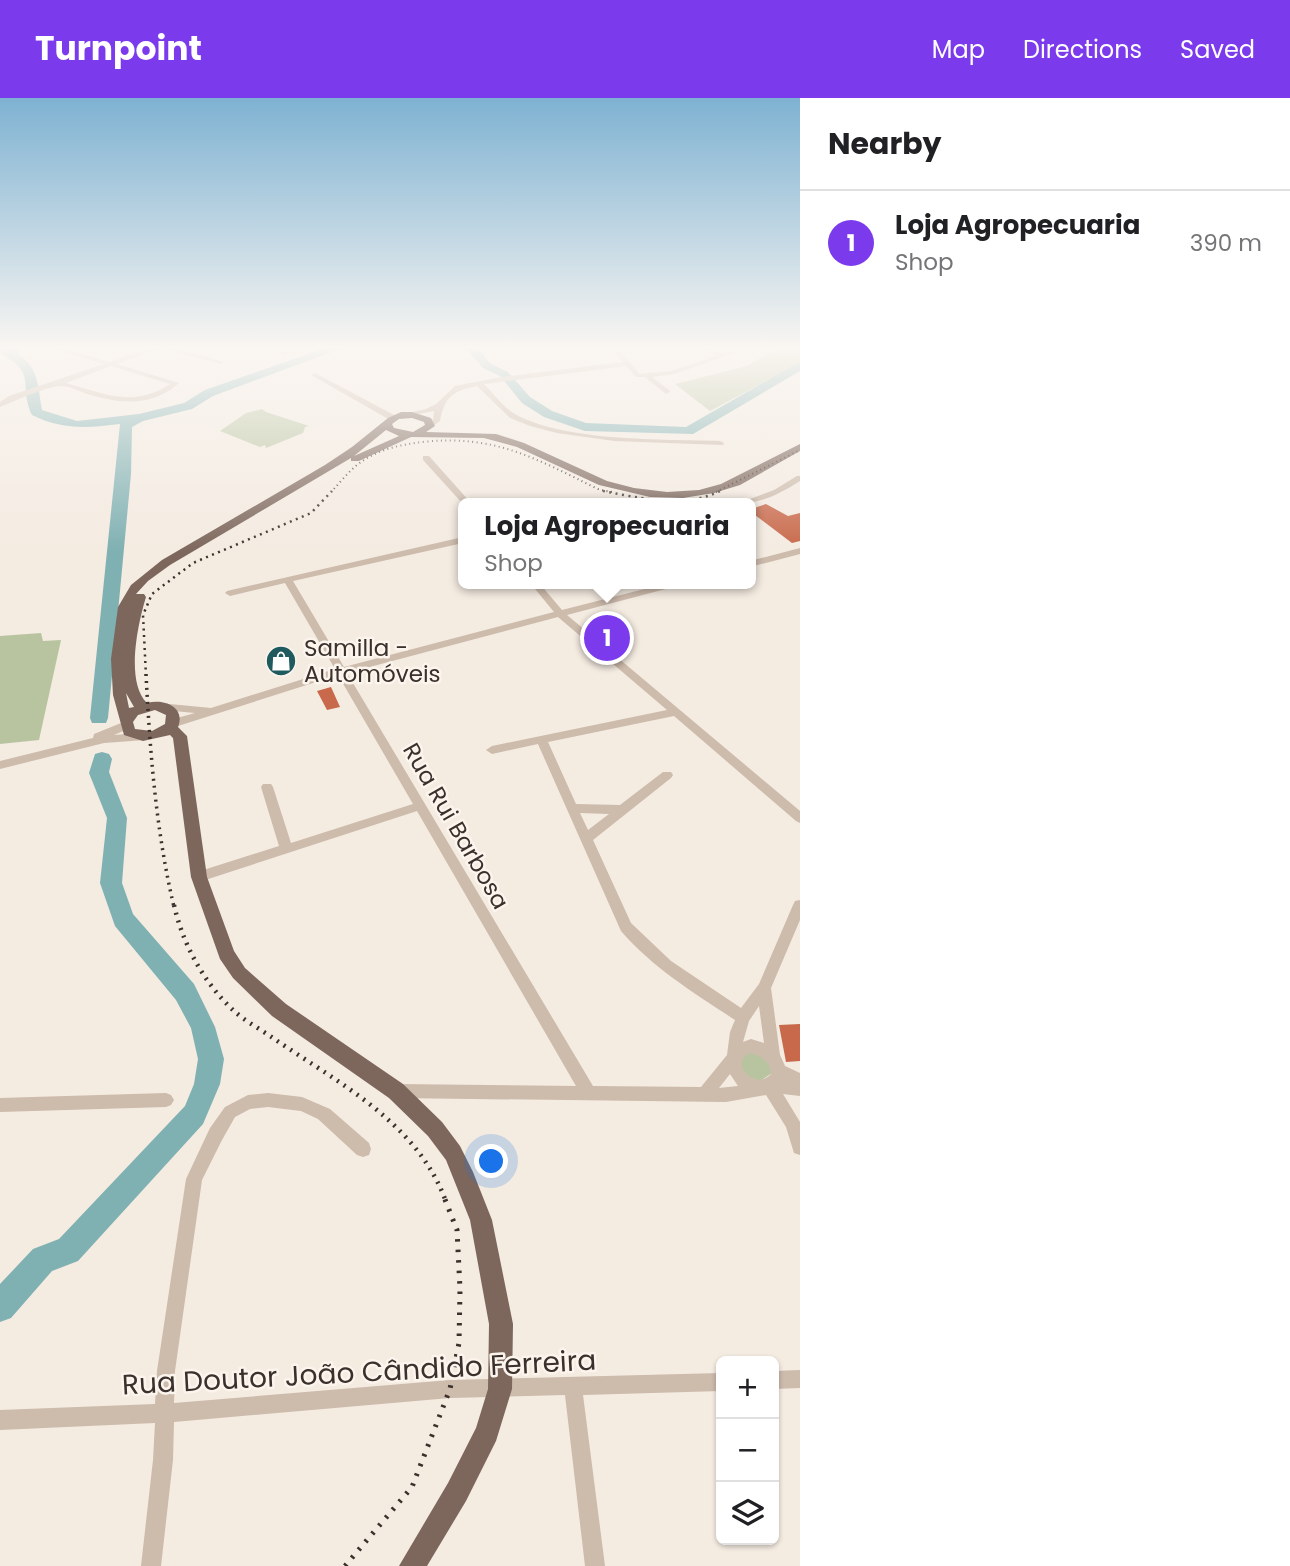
<!DOCTYPE html>
<html lang="en">
<head>
<meta charset="utf-8">
<style>
  :root { --surface:#fff; --page:#f2f2f2; --text:#202124; --muted:#757577; --line:#e0e0e0; --accent:#7c3aed }
  body { margin:0; font-family:Poppins,sans-serif; background:var(--page); color:var(--text) }
  .controls { position:absolute; right:21px; bottom:21px; display:grid; overflow:hidden; border-radius:10px; box-shadow:0 2px 5px #0004 }
  .controls button { width:63px; height:63px; display:grid; place-items:center; padding:0; border:0; border-bottom:2px solid var(--line); background:var(--surface); color:var(--text); font:35px sans-serif }
  .you { position:absolute; left:492px; top:1064px; width:24px; height:24px; margin:-18px; border:5px solid #fff; border-radius:50%; background:#1a73e8; box-shadow:0 0 0 10px #1a73e833 }
  .badge { display:grid; place-items:center; width:46px; height:46px; border-radius:50%; background:var(--accent); color:#fff; font-size:23px; font-weight:700 }
  .pin { position:absolute; translate:-50% -50%; border:4px solid #fff; box-shadow:0 2px 7px #0006 }
  .popup { position:absolute; left:458px; top:400px; width:298px; height:91px; box-sizing:border-box; display:grid; place-content:center; border-radius:10px; background:var(--surface); filter:drop-shadow(0 2px 5px #0005); font-size:23px; white-space:nowrap; color:var(--muted) }
  .popup b { font-size:26px; color:var(--text) }
  .popup::after { content:''; position:absolute; left:50%; top:100%; margin-left:-14px; border:14px solid transparent; border-top-color:var(--surface) }
  .list { margin:0; padding:0; list-style:none }
  h2 { display:flex; justify-content:space-between; align-items:center; height:91px; margin:0; padding:0 28px; font-size:30px }
  h2 small { font-size:23px; font-weight:400; color:var(--muted) }
  .list li { display:grid; grid-template-columns:46px 1fr auto; gap:21px; align-items:center; box-sizing:border-box; height:105px; padding:0 28px; border-top:2px solid var(--line) }
  .list b { display:block; font-size:26px; white-space:nowrap }
  .list p { margin:0; font-size:23px; white-space:nowrap; color:var(--muted) }
  .list em { font-size:23px; font-style:normal; color:var(--muted) }
  .icon { flex:none; width:38px; height:38px; fill:none; stroke:currentColor; stroke-width:2; stroke-linecap:round; stroke-linejoin:round }
  .map { position:relative; flex:none; width:800px; height:1468px; overflow:hidden }
  header { display:flex; align-items:center; gap:42px; box-sizing:border-box; height:98px; padding:0 35px; background:var(--accent); color:#fff }
  header strong { font-size:33px }
  nav { display:flex; gap:38px; margin-inline-start:auto; font-size:24px }
  main { display:flex }
  aside { flex:1; background:var(--surface) }
  .map>svg:first-child { display:block }
  .green { fill:#b8c4a0 }
  .lines { fill:none; stroke-linecap:round; stroke-linejoin:round }
  .river { fill:#7fb0b2; fill-rule:evenodd }
  .building { fill:#c8694b }
  .minor { fill:#cdbbac; fill-rule:evenodd }
  .major { fill:#7d675c; fill-rule:evenodd }
  .rail-far4 { stroke:#3b302b; stroke-width:2; stroke-dasharray:1 3.5; stroke-linecap:butt }
  .rail-far3 { stroke:#3b302b; stroke-width:2.5; stroke-dasharray:2 4.5; stroke-linecap:butt }
  .rail-far2 { stroke:#3b302b; stroke-width:3.5; stroke-dasharray:2 5; stroke-linecap:butt }
  .rail-far1 { stroke:#3b302b; stroke-width:4.5; stroke-dasharray:2 6; stroke-linecap:butt }
  .rail { stroke:#3b302b; stroke-width:5; stroke-dasharray:2.5 8; stroke-linecap:butt }
  .labels { text-anchor:middle; stroke-width:5; stroke-linejoin:round; paint-order:stroke }
  .poi-label { font-size:23px; fill:#3b302b; stroke:#fbf5ee; text-anchor:start }
  .street-label { font-size:23px; fill:#3b302b; stroke:#fbf5ee }
  .near-street-label { font-size:28px; fill:#3b302b; stroke:#fbf5ee }
</style>
</head>
<body>
<header>
<strong>Turnpoint</strong>
<nav><a>Map</a><a>Directions</a><a>Saved</a></nav>
</header>
<main>
<div class="map">
<svg width="800" height="1468" viewBox="0 0 800 1468">
  <rect width="100%" height="100%" fill="#f4ebe1"/>
  <path class="green" d="M 781,248 L 800,248 L 800,265 L 710,313 L 675,286 L 747,268 Z
    M 262,311 L 266,314 L 309,328 L 305,329 L 303,335 L 266,350 L 265,347 L 260,349 L 220,333 L 246,315 Z
    M 41,535 L 43,543 L 61,542 L 39,642 L 0,646 L 0,538 Z
    M 747,953 L 767,960 L 772,975 L 760,983 L 750,980 L 741,972 L 740,958 Z"/>
  <g class="lines">
    <path class="river" d="M 0,248 L 19,251 L 21,253 L 17,256 C 39,268 38,290 42,312 L 77,323 L 139,316 L 184,305 L 205,292 L 331,248 L 348,248 L 213,298 L 192,311 L 143,323 L 132,329 L 131,376 L 108,620 L 106,625 L 92,625 L 90,620 L 120,326 C 88,330 62,332 32,317 C 18,286 38,276 1,256 Z
      M 457,248 L 476,249 L 491,266 L 508,274 L 530,299 L 552,313 L 586,325 L 686,329 L 796,266 L 800,265 L 800,273 L 693,336 L 585,333 L 544,319 L 522,305 L 500,278 L 483,270 L 468,253 Z
      M 102,654 L 109,656 L 112,661 L 109,674 L 127,720 L 122,785 L 133,816 L 194,886 L 215,929 L 224,961 L 220,986 L 203,1026 L 78,1163 L 52,1173 L 11,1220 L 0,1224 L 0,1186 L 33,1151 L 59,1141 L 185,1008 L 194,986 L 198,961 L 191,930 L 176,902 L 115,828 L 100,785 L 107,720 L 89,675 L 95,656 Z"/>
  </g>
  <path class="building" d="M 766,406 L 788,418 L 800,415 L 800,443 L 792,445 L 751,414 L 751,411 Z
    M 619,527 L 629,535 L 604,545 L 591,534 Z
    M 331,589 L 340,609 L 327,612 L 317,593 Z
    M 800,926 L 800,963 L 786,964 L 779,927 Z"/>
  <g class="lines">
    <path class="minor" d="M 45,248 L 55,248 L 110,264 L 154,248 L 169,248 L 224,264 L 221,266 L 161,250 L 117,266 L 179,285 C 152,309 120,306 87,296 C 79,293 70,288 61,288 C 50,287 12,304 0,309 L 0,304 L 9,298 L 104,266 ZM 111,268 L 170,286 C 134,310 105,296 66,285 Z
      M 294,248 L 303,248 L 284,257 L 279,256 Z
      M 609,248 L 616,248 L 640,276 L 671,273 L 716,258 L 698,248 L 706,248 L 723,256 L 745,248 L 755,248 L 674,276 L 652,279 L 669,292 L 670,294 L 666,296 L 645,279 L 636,279 L 626,268 L 484,286 C 494,296 503,309 515,316 C 565,344 663,341 720,343 L 724,345 L 723,347 L 614,343 L 557,335 L 530,328 L 510,320 L 477,288 C 453,293 445,298 440,323 L 433,328 L 426,326 L 433,322 L 434,313 L 403,319 L 399,317 L 426,311 L 436,306 L 455,288 L 501,279 L 623,264 Z
      M 315,275 L 396,318 L 397,320 L 390,322 L 313,278 L 312,277 Z
      M 423,358 L 429,358 L 471,405 L 463,406 L 423,362 Z
      M 797,378 L 800,378 L 800,383 C 781,395 761,406 739,405 L 774,392 Z
      M 463,439 L 463,445 L 293,483 L 344,569 L 554,514 L 531,486 L 540,486 L 562,512 L 664,486 L 678,486 L 677,488 L 567,517 L 800,713 L 800,725 L 796,723 L 674,618 L 548,644 L 576,706 L 620,707 L 663,674 L 671,674 L 673,677 L 671,680 L 593,742 L 631,825 L 671,863 L 741,910 L 759,886 L 793,807 L 795,803 L 800,802 L 800,822 L 771,890 L 780,957 L 785,968 L 800,975 L 800,998 L 783,996 L 800,1024 L 800,1057 L 794,1055 L 786,1029 L 766,997 L 726,1004 L 396,1000 L 391,998 L 388,993 L 391,988 L 396,986 L 576,988 L 417,713 L 199,784 L 194,783 L 193,779 L 194,775 L 279,748 L 261,689 L 263,686 L 271,686 L 273,689 L 291,745 L 413,706 L 338,577 L 178,628 L 170,628 L 169,625 L 170,622 L 195,615 L 163,612 L 158,608 L 159,605 L 211,610 L 335,571 L 285,485 L 230,498 L 225,495 L 227,493 ZM 558,519 L 667,612 L 492,648 L 486,652 L 492,656 L 538,646 L 621,833 C 653,870 694,895 735,922 L 730,934 L 727,957 L 701,989 L 593,988 L 347,575 ZM 580,715 L 609,716 L 588,732 ZM 759,908 L 764,945 L 751,941 L 743,944 L 749,923 ZM 751,955 C 762,958 770,964 771,976 C 753,995 728,962 751,955 ZM 730,976 L 738,988 L 719,990 Z
      M 800,450 L 800,456 L 750,469 L 750,463 Z
      M 126,623 L 130,624 L 131,627 L 130,630 L 114,637 L 141,635 L 147,639 L 145,642 L 104,645 L 0,671 L 0,663 L 93,640 L 94,636 Z
      M 166,995 L 171,997 L 174,1002 L 171,1007 L 166,1009 L 0,1014 L 0,1000 Z
      M 268,995 L 302,999 L 330,1011 L 369,1045 L 371,1051 L 369,1057 L 363,1059 L 357,1057 L 318,1021 L 301,1013 L 268,1009 L 250,1011 L 235,1019 L 222,1042 L 202,1082 L 175,1273 L 174,1305 L 450,1282 L 721,1275 L 721,1293 L 583,1297 L 605,1468 L 585,1468 L 565,1297 L 450,1300 L 174,1324 L 173,1362 L 161,1468 L 141,1468 L 153,1362 L 155,1325 L 0,1332 L 0,1312 L 155,1306 L 157,1273 L 186,1081 L 210,1030 L 225,1009 L 248,997 Z
      M 800,1272 L 800,1290 L 774,1291 L 774,1273 Z"/>
    <path class="major" d="M 401,314 L 412,314 L 431,320 L 435,328 L 426,334 L 496,336 L 524,345 L 607,383 L 634,390 L 667,394 L 699,392 L 721,386 L 800,346 L 800,353 L 740,387 L 714,395 L 683,400 L 650,399 L 599,387 L 517,349 L 484,340 L 411,339 L 359,363 L 351,363 L 351,360 L 170,467 L 148,483 L 136,496 L 144,496 L 146,499 C 138,525 125,584 147,605 C 164,600 186,609 178,629 L 187,638 L 207,779 L 234,853 L 245,870 L 286,906 L 403,986 L 442,1024 L 460,1048 L 473,1074 L 492,1122 L 513,1226 L 512,1291 L 496,1343 L 466,1403 L 427,1468 L 399,1468 L 448,1385 L 476,1330 L 488,1291 L 489,1226 L 470,1122 L 446,1062 L 428,1038 L 389,1000 L 272,918 L 233,880 L 220,861 L 191,779 L 173,640 L 170,637 L 143,643 L 124,637 L 113,597 L 111,561 L 118,509 L 131,487 L 162,462 L 325,367 L 352,349 L 388,320 ZM 412,320 L 424,324 L 425,327 L 413,334 L 394,330 L 392,326 L 399,321 ZM 386,332 L 399,338 L 354,358 ZM 126,595 L 134,609 L 129,610 ZM 155,612 L 166,617 L 165,626 L 152,633 L 135,631 L 133,624 L 138,617 Z"/>
    <path class="rail-far4" d="M 331,394 C 339,386 347,375 357,367 C 376,352 398,347 422,344 C 496,336 536,361 600,392 L 612,394
      M 716,394 L 800,352"/>
    <path class="rail-far3" d="M 603,393 C 640,400 684,411 720,393
      M 146,578 L 143,517 L 152,496 L 193,465 L 311,415 L 332,393"/>
    <path class="rail-far2" d="M 146,576 C 150,654 156,733 174,809"/>
    <path class="rail-far1" d="M 174,807 C 183,847 204,885 234,913 C 245,923 260,931 273,940 C 337,984 416,1024 445,1101"/>
    <path class="rail" d="M 345,1468 L 412,1389 L 450,1291 L 459,1245 L 460,1191 L 457,1132 L 444,1099"/>
  </g>
  <linearGradient id="sky" x2="0" y2="1"><stop stop-color="#7eb2d2"/><stop offset="0.55" stop-color="#faf6f2"/><stop offset="1" stop-color="#faf6f2" stop-opacity="0"/></linearGradient>
  <rect width="800" height="454" fill="url(#sky)"/>
  <defs>
    <g id="shop-disc" transform="scale(1.575)"><circle r="9.5" fill="#1f5a5e" stroke="#fbf5ee"/><path d="M-5-2.5h2.3a2.7 3.5 0 0 1 5.4 0H5L5.5 6h-11ZM-1.5-2.5h3a1.5 2.3 0 0 0-3 0Z" fill="#fff"/></g>
  </defs>
  <g fill-rule="evenodd">
    <use href="#shop-disc" x="281" y="563"/>
  </g>
  <g class="labels">
    <g class="poi-label">
      <text x="304" y="558">Samilla -<tspan x="304" dy="26">Automóveis</tspan></text>
    </g>
    <g class="street-label">
      <text transform="translate(456 728) rotate(60)" y="8">Rua Rui Barbosa</text>
    </g>
    <g class="near-street-label">
      <text transform="translate(359 1274) rotate(-3)" y="10">Rua Doutor João Cândido Ferreira</text>
    </g>
  </g>
</svg>
<div class="controls">
<button>+</button>
<button>−</button>
<button><svg class="icon" aria-label="layers" viewBox="0 0 24 24"><path d="M12 4l9 5-9 5-9-5zM3 14l9 5 9-5"/></svg></button>
</div>
<div class="you"></div>
<div class="pin badge" style="left:607px;top:540px">1</div>
<div class="popup"><b>Loja Agropecuaria</b>Shop</div>
</div>
<aside>
<h2>Nearby<small></small></h2>
<ul class="list">
<li><span class="badge">1</span><div><b>Loja Agropecuaria</b><p>Shop</p></div><em>390 m</em></li>
</ul>
</aside>
</main>
</body>
</html>
